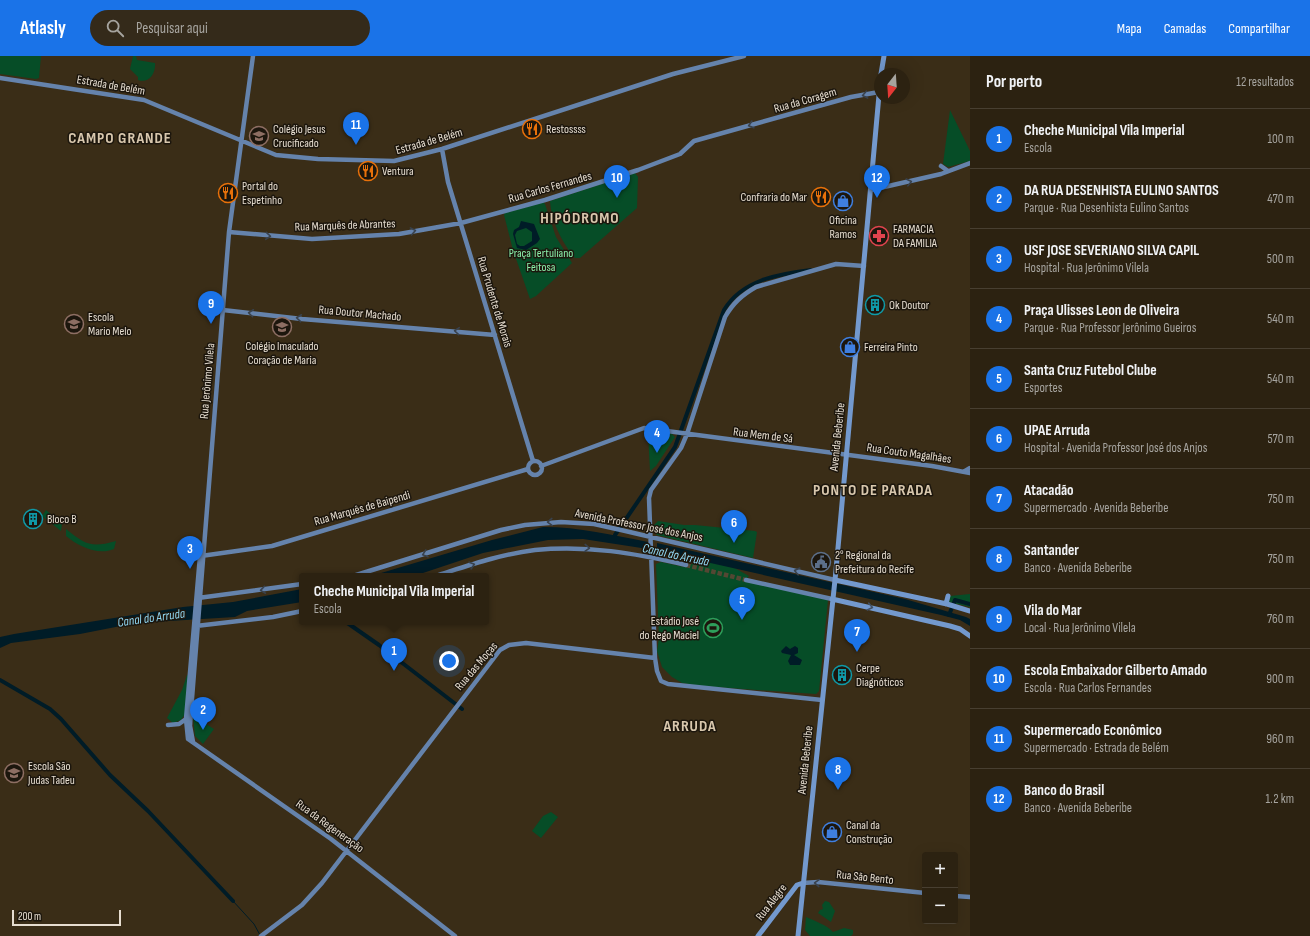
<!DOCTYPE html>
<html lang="pt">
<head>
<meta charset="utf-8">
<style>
  :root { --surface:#2c2211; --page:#342a1a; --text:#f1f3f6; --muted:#a6a49f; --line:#483f31; --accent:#1a73e8 }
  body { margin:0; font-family:"Sofia Sans Condensed",sans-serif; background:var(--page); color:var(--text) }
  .controls { position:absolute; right:12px; bottom:12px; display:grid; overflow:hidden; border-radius:4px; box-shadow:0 4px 16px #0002 }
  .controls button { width:36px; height:36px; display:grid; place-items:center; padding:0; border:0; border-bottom:1px solid var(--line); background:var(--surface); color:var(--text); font:20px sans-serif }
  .compass { position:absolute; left:874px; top:12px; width:36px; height:36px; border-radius:50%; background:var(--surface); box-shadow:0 4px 16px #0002; rotate:197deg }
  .scale { position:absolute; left:12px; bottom:10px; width:109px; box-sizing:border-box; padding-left:4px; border:2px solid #e6ddd0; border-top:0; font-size:11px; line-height:14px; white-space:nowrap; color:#e6ddd0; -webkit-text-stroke:3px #1c160d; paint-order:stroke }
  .you { position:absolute; left:449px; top:605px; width:14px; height:14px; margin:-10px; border:3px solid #fff; border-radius:50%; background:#1a73e8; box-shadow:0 0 0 6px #1a73e833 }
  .badge { display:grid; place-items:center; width:26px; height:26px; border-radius:50%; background:var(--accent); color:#fff; font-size:13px; font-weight:700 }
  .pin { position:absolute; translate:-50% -33px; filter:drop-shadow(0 1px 2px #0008) }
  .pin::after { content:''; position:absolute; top:21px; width:14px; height:12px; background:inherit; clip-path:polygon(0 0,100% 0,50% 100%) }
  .popup { position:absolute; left:299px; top:517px; width:190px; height:52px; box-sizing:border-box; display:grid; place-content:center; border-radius:4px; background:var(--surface); filter:drop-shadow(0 1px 3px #0005); font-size:13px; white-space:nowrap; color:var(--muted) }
  .popup b { font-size:15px; color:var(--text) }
  .popup::after { content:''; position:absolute; left:50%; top:100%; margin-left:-8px; border:8px solid transparent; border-top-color:var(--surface) }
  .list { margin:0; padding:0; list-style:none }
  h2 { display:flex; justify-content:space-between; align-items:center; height:52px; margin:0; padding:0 16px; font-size:17px }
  h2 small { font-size:13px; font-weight:400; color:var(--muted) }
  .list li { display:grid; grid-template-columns:26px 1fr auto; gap:12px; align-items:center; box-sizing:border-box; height:60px; padding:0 16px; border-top:1px solid var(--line) }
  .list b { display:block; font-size:15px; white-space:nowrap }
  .list p { margin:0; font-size:13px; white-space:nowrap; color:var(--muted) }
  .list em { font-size:13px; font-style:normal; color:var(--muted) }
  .icon { flex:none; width:22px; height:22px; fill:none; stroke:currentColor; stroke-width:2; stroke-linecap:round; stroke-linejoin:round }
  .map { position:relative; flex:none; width:970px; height:880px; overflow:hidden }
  header { display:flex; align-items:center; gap:24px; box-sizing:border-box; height:56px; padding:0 20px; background:var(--accent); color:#fff }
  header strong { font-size:19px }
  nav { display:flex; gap:22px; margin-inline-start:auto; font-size:14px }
  .search { width:280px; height:36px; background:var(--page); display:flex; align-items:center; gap:10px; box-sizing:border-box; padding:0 14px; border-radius:22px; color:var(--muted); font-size:15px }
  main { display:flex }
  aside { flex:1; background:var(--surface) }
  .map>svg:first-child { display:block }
  .green { fill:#064d27 }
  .water { fill:#001c27; fill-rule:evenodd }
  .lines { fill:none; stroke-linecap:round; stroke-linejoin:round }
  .stream { stroke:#001c27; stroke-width:1 }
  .canal { stroke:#001c27; stroke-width:4 }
  .secondary-tunnel { stroke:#544733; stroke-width:4.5; stroke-dasharray:4.5 2; stroke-linecap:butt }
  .secondary { stroke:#6583ac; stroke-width:4.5 }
  .primary { stroke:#7399ce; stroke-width:5 }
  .oneway { stroke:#39424d }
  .oneway2 { stroke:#435164 }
  .labels { text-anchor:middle; stroke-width:3; stroke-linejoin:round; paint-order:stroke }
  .street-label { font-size:12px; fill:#e6ddd0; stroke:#1c160d }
  .poi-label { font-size:12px; fill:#e6ddd0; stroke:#1c160d; text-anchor:start }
  .park-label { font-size:12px; fill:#8bf0ab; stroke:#1c160d }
  .water-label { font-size:13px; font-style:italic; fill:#92d9f5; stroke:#1c160d }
  .district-label { font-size:16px; font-weight:bold; letter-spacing:1px; fill:#d8c7ad; stroke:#1c160d }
</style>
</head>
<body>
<header>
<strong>Atlasly</strong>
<div class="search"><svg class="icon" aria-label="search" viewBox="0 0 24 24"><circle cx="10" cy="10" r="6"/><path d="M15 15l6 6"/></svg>Pesquisar aqui</div>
<nav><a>Mapa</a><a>Camadas</a><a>Compartilhar</a></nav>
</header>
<main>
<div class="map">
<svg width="970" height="880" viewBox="0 0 970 880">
  <rect width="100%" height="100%" fill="#3a2d17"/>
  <path class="green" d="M 0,0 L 41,0 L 39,22 L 36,23 L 0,18 Z
    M 133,0 L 136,0 L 137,4 L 155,7 C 156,17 149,28 138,24 L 138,21 L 130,13 Z
    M 950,54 L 970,95 L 970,105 L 948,111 L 943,108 Z
    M 635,117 L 638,121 L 637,152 L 580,202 L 575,202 C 562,187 551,165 550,145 Z
    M 543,146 L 545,148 L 556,181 L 572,207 L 536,240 L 530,243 L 513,194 L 504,159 L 505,157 Z
    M 651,375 L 672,378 L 675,381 L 656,410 L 650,415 L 648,377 Z
    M 46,454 L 62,468 L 61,475 L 42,460 Z
    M 658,465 L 684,469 L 695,469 L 755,475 L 757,476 L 753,502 L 657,479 L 654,476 L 653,470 Z
    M 66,473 C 86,489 91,492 116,485 L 114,493 C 98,500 78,490 66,480 Z
    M 703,504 L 731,510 L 749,520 L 745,525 L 828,544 L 819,635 L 816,638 L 701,630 L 682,627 L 672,621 L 662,611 L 657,595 L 659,582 L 656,508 L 661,506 L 684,511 Z
    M 970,538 L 970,551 L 949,546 L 950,540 Z
    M 187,619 L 189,619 L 185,658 L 181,664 L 173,667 L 167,662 L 182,634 Z
    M 193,660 L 214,673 L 203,688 L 195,680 Z
    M 551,756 L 558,761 L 541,782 L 532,775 L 543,760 Z
    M 825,845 L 829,846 L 835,855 L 831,866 L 818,857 L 820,854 L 823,853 L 822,849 Z
    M 806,861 C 815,865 827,869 833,876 L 844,872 L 853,874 L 853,878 L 851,880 L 810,880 L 805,874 Z"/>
  <path class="water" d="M 521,165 L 534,168 L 540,183 L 537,187 L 526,194 L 517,192 L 513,178 L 514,174 L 519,171 ZM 526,172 L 532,176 L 532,185 L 524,190 L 520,190 L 517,188 L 515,179 L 517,175 Z
    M 543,471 C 580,471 612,479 648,486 L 648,493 L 583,483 L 548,484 L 483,497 L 414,520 L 371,520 L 492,484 Z
    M 657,487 L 905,543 L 966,561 L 970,563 L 970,570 L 960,564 L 941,559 L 657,495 Z
    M 302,533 L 302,546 L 247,555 L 235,561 L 136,567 L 80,578 L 11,587 L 0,592 L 0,581 L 14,578 L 183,551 L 233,546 Z
    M 786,590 L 790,593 L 795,590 L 798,592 L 798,597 L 794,599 L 802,604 L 800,609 L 790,609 L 788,605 L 791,599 L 782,597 L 781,595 Z"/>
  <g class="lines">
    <path class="stream" d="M 233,845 L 254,868 L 260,879"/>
    <path class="canal" d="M 615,479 L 675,391 L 724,254 C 742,224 778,218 811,214
      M 949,559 L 955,544 L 970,548
      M 346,566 L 379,589 L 462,653
      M 0,624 L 50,653 L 61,663 L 110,719 L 148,755 L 233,845"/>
    <path class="secondary-tunnel" d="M 686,509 L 746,524"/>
    <path class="secondary" d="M 0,22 L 144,44 L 276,99 L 318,103 L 394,105 L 442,93 L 673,18 L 744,0
      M 442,93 L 448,126 L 533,405
      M 941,110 L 948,115
      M 871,134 L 941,118 L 970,107
      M 229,176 L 312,183 L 399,178 L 461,167 L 545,144 L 638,114 L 680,98 L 694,85 L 851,41 L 879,36
      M 223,254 L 302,263 L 495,279
      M528 412a7 7 0 1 1 14 0a7 7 0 1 1-14 0Z
      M 541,410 L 644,372 L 932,410 L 970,417
      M 965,415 L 970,412
      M 203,495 L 200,500 L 186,663 L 188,683 L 331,783 L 455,880
      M 201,500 L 272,490 L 528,413
      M 353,520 L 501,474 L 525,469 L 561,466 L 594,468 L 621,474 L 835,524
      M 435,520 C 467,510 501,498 535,494 C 588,489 634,497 686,509
      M 746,524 L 832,543
      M 198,542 L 302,528
      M 196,570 L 273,561 L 302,555
      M 822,644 L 668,628 L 661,625 L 657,615 L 655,602 L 649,442 L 651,434 L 681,392 L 687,378 L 725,261 C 733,247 742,239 756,231 L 836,208 L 864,210
      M 168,669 L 179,668 L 186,663
      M 193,686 L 190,670 L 191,655 L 229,176 L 253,0
      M 803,827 L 818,826 L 925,837
      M 955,840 L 970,841
      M 261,880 L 302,849 L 322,827 L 500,594 L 509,589 L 526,587 L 655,602"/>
    <path class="primary" d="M 881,18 L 884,0
      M 835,524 L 947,548 L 970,555
      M 832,543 L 950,570 L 960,573 L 970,580
      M 946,548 L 948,540
      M 758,880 L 797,829 L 803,827
      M 798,880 L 836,514 L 880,28"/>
  </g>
  <defs><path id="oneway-chevron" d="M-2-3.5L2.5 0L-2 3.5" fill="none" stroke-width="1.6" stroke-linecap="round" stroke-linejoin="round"/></defs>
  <g class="oneway">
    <use href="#oneway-chevron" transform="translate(865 39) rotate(169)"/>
    <use href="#oneway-chevron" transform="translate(751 69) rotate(164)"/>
    <use href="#oneway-chevron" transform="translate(909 126) rotate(-14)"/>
    <use href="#oneway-chevron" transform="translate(413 175) rotate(-10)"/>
    <use href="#oneway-chevron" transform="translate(268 180) rotate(5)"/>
    <use href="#oneway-chevron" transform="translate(251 257) rotate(-173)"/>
    <use href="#oneway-chevron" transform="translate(299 262) rotate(-174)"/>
    <use href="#oneway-chevron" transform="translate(457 275) rotate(-175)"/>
    <use href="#oneway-chevron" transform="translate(550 466) rotate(178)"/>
    <use href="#oneway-chevron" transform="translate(587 492) rotate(2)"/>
    <use href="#oneway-chevron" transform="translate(425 498) rotate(161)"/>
    <use href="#oneway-chevron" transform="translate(472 509) rotate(-16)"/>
    <use href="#oneway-chevron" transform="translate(797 515) rotate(-166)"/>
    <use href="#oneway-chevron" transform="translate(263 534) rotate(172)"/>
    <use href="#oneway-chevron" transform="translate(817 827) rotate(-178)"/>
  </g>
  <use class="oneway2" href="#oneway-chevron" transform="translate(870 551) rotate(12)"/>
  <defs>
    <g id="restaurant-ring" transform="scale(1)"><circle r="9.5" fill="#1c160d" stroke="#e8710a" stroke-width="1.5"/><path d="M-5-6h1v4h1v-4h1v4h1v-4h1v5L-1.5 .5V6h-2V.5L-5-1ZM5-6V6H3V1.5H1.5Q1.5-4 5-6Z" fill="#e8710a"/></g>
    <g id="school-ring" transform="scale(1)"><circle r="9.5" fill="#1c160d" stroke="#8d6e63" stroke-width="1.5"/><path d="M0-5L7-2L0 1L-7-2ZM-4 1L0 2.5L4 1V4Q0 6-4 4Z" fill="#8d6e63"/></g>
    <g id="shop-ring" transform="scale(1)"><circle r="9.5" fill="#1c160d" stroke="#3f7fe0" stroke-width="1.5"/><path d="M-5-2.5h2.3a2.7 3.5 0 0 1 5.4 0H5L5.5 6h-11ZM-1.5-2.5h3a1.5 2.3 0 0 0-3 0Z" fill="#3f7fe0"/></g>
    <g id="pharmacy-ring" transform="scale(1)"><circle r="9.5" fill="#1c160d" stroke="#e0444e" stroke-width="1.5"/><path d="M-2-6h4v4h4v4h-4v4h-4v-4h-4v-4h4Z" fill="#e0444e"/></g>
    <g id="building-ring" transform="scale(1)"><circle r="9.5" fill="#1c160d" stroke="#0f9aa8" stroke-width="1.5"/><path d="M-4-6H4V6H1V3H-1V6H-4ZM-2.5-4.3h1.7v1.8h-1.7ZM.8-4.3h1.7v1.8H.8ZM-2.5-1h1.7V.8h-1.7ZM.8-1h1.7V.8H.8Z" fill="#0f9aa8"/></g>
    <g id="civic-ring" transform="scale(1)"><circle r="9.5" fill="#1c160d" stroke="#5c6f8a" stroke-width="1.5"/><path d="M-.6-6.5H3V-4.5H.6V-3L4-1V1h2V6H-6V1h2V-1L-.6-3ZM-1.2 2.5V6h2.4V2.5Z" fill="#5c6f8a"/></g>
    <g id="stadium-ring" transform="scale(1)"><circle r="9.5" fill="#1c160d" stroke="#2e9e5b" stroke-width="1.5"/><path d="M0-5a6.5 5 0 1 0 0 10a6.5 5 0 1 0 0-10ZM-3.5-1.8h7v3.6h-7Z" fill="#2e9e5b"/></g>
  </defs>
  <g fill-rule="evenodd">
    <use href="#restaurant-ring" x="532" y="73"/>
    <use href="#school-ring" x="259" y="80"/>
    <use href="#restaurant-ring" x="368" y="115"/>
    <use href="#restaurant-ring" x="228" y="137"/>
    <use href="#restaurant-ring" x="821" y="141"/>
    <use href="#shop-ring" x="843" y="145"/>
    <use href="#pharmacy-ring" x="879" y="180"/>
    <use href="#building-ring" x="875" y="249"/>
    <use href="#school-ring" x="74" y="268"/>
    <use href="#school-ring" x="282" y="271"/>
    <use href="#shop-ring" x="850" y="291"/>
    <use href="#building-ring" x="33" y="463"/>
    <use href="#civic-ring" x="821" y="506"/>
    <use href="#stadium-ring" x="713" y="572"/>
    <use href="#building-ring" x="842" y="619"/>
    <use href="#school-ring" x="14" y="717"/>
    <use href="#shop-ring" x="832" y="776"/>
  </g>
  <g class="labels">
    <g class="street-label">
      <text transform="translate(111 29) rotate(10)" y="4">Estrada de Belém</text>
      <text transform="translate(805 44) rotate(-16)" y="4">Rua da Coragem</text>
      <text transform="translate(429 85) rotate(-16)" y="4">Estrada de Belém</text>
      <text transform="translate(550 131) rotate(-16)" y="4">Rua Carlos Fernandes</text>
      <text transform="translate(345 169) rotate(-2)" y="4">Rua Marquês de Abrantes</text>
      <text transform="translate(495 246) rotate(73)" y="4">Rua Prudente de Morais</text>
      <text transform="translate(360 257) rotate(5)" y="4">Rua Doutor Machado</text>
      <text transform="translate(207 325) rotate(-85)" y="4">Rua Jerônimo Vilela</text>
      <text transform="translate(763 379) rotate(7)" y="4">Rua Mem de Sá</text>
      <text transform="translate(837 381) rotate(-84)" y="4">Avenida Beberibe</text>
      <text transform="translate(909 397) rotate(8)" y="4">Rua Couto Magalhães</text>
      <text transform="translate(362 452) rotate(-16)" y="4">Rua Marquês de Baipendi</text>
      <text transform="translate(639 469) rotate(11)" y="4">Avenida Professor José dos Anjos</text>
      <text transform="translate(476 610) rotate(-50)" y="4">Rua das Moças</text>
      <text transform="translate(805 704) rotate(-84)" y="4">Avenida Beberibe</text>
      <text transform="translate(330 770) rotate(36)" y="4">Rua da Regeneração</text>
      <text transform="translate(865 821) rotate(6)" y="4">Rua São Bento</text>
      <text transform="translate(771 846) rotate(-52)" y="4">Rua Alegre</text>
    </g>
    <g class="poi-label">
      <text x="273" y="77">Colégio Jesus<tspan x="273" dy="14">Crucificado</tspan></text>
      <text x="546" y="77">Restossss</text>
      <text x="382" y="119">Ventura</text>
      <text x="242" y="134">Portal do<tspan x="242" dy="14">Espetinho</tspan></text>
      <text x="807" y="145" text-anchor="end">Confraria do Mar</text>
      <text x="843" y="168" text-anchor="middle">Oficina<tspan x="843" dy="14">Ramos</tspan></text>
      <text x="893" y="177">FARMACIA<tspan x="893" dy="14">DA FAMILIA</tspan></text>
      <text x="889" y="253">Ok Doutor</text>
      <text x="88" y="265">Escola<tspan x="88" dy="14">Mario Melo</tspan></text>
      <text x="282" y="294" text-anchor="middle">Colégio Imaculado<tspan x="282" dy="14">Coração de Maria</tspan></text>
      <text x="864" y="295">Ferreira Pinto</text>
      <text x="47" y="467">Bloco B</text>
      <text x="835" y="503">2° Regional da<tspan x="835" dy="14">Prefeitura do Recife</tspan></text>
      <text x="699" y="569" text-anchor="end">Estádio José<tspan x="699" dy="14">do Rego Maciel</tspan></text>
      <text x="856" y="616">Cerpe<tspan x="856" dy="14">Diagnóticos</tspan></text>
      <text x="28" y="714">Escola São<tspan x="28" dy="14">Judas Tadeu</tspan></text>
      <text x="846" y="773">Canal da<tspan x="846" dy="14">Construção</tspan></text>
    </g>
    <g class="park-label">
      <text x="541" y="201">Praça Tertuliano<tspan x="541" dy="14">Feitosa</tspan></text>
    </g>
    <g class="water-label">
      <text transform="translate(676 498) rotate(12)" y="5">Canal do Arruda</text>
      <text transform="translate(151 561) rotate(-8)" y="5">Canal do Arruda</text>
    </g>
    <g class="district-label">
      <text x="120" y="87">CAMPO GRANDE</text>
      <text x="580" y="167">HIPÓDROMO</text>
      <text x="873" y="439">PONTO DE PARADA</text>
      <text x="690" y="675">ARRUDA</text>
    </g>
  </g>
</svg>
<div class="controls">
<button>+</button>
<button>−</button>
</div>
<svg class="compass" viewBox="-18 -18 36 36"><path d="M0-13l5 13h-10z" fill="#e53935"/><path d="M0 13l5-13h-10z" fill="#a6a49f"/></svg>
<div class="scale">200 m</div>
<div class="you"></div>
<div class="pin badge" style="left:394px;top:615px">1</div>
<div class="popup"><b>Cheche Municipal Vila Imperial</b>Escola</div>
<div class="pin badge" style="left:203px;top:674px">2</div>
<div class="pin badge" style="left:190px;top:513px">3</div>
<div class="pin badge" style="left:657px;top:397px">4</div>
<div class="pin badge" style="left:742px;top:564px">5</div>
<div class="pin badge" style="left:734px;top:487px">6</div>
<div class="pin badge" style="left:857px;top:596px">7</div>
<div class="pin badge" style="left:838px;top:734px">8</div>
<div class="pin badge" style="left:211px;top:268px">9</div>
<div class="pin badge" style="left:617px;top:142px">10</div>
<div class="pin badge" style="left:356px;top:89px">11</div>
<div class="pin badge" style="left:877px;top:142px">12</div>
</div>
<aside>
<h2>Por perto<small>12 resultados</small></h2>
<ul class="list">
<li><span class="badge">1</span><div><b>Cheche Municipal Vila Imperial</b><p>Escola</p></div><em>100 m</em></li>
<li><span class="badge">2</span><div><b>DA RUA DESENHISTA EULINO SANTOS</b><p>Parque · Rua Desenhista Eulino Santos</p></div><em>470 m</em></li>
<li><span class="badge">3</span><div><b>USF JOSE SEVERIANO SILVA CAPIL</b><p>Hospital · Rua Jerônimo Vilela</p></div><em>500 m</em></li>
<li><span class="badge">4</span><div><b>Praça Ulisses Leon de Oliveira</b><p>Parque · Rua Professor Jerônimo Gueiros</p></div><em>540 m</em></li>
<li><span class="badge">5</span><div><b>Santa Cruz Futebol Clube</b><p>Esportes</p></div><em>540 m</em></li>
<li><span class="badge">6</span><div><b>UPAE Arruda</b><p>Hospital · Avenida Professor José dos Anjos</p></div><em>570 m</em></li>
<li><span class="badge">7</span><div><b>Atacadão</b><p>Supermercado · Avenida Beberibe</p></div><em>750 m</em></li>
<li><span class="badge">8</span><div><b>Santander</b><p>Banco · Avenida Beberibe</p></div><em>750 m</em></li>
<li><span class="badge">9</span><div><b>Vila do Mar</b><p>Local · Rua Jerônimo Vilela</p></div><em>760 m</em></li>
<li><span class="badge">10</span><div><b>Escola Embaixador Gilberto Amado</b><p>Escola · Rua Carlos Fernandes</p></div><em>900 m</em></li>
<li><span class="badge">11</span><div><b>Supermercado Econômico</b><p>Supermercado · Estrada de Belém</p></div><em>960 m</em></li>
<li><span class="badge">12</span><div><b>Banco do Brasil</b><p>Banco · Avenida Beberibe</p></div><em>1.2 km</em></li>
</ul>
</aside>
</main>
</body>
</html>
